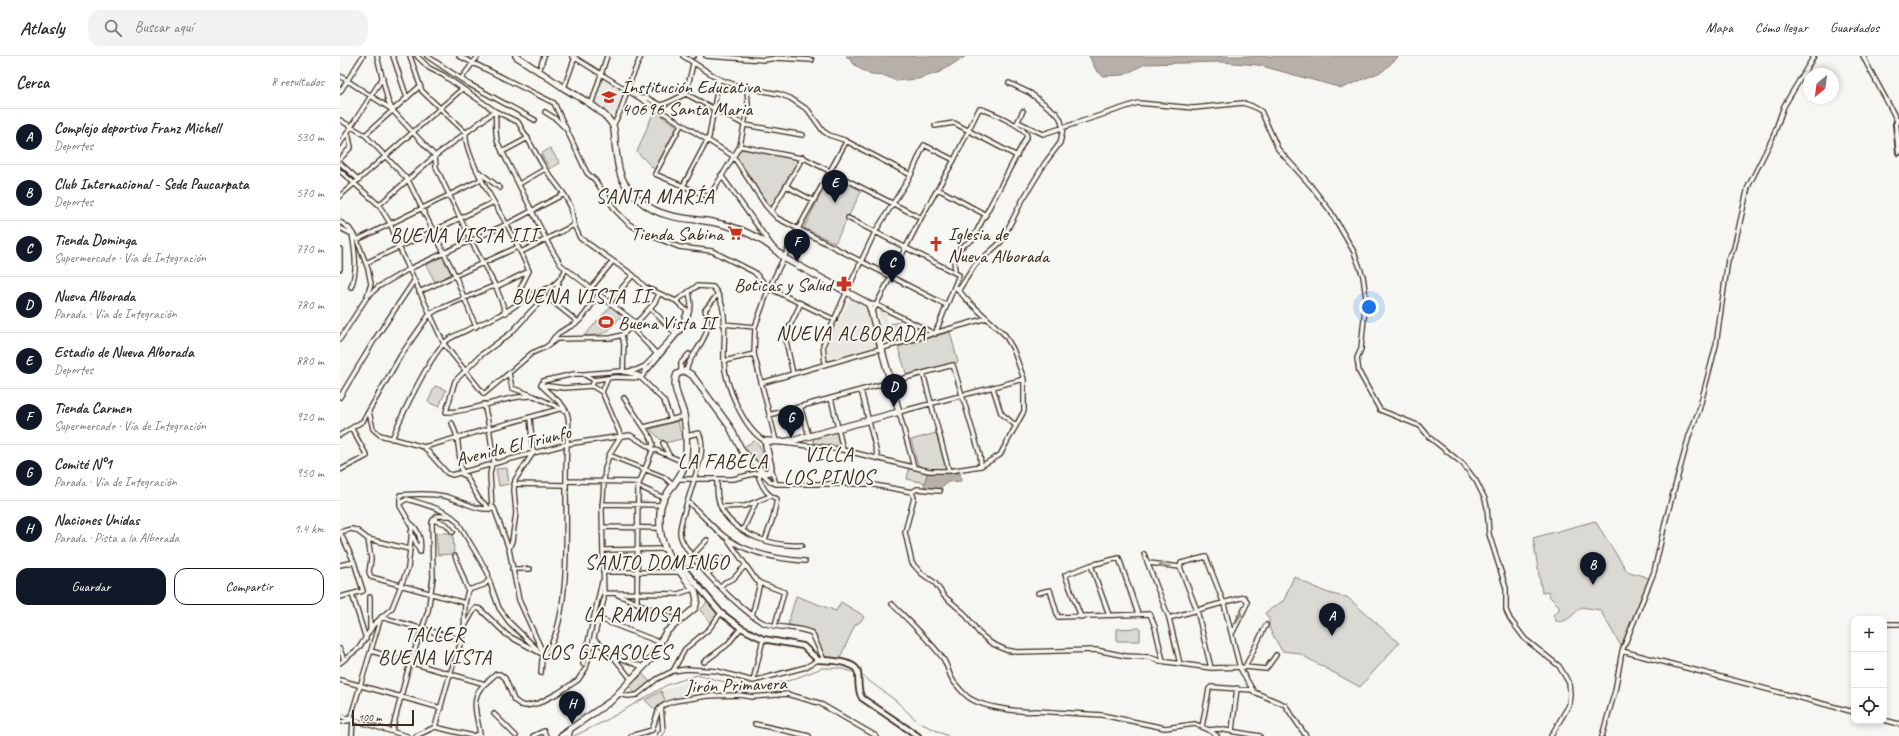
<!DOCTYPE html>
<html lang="es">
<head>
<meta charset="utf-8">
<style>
  :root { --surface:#fff; --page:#f2f2f3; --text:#2b2b33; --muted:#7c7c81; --line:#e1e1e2; --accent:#111827 }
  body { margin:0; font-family:Caveat,sans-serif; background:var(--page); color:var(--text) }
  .controls { position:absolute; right:12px; bottom:12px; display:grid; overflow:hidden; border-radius:8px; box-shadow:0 2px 6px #0003 }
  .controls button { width:36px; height:36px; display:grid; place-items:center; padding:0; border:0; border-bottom:1px solid var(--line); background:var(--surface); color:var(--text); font:20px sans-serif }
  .compass { position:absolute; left:1463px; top:12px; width:36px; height:36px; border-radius:50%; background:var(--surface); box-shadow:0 2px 6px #0003; rotate:209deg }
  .scale { position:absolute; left:12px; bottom:10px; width:62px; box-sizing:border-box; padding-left:4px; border:2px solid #3b2a1e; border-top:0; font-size:11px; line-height:14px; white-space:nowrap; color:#3b2a1e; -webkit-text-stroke:3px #f6f6f2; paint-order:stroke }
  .you { position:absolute; left:1029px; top:251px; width:14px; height:14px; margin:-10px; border:3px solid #fff; border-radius:50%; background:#1a73e8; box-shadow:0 0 0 6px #1a73e833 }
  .badge { display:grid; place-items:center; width:26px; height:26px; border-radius:50%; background:var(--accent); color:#fff; font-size:13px; font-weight:700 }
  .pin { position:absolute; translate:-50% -33px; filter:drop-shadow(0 1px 2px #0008) }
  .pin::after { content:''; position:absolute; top:21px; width:14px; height:12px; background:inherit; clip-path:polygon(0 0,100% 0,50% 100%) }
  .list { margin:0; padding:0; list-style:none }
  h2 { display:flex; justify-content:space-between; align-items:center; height:52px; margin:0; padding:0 16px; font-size:17px }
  h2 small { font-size:13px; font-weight:400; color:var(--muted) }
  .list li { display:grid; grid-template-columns:26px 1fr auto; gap:12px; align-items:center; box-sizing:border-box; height:56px; padding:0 16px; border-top:1px solid var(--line) }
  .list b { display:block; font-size:15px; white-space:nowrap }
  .list p { margin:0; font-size:13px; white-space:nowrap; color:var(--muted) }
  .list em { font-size:13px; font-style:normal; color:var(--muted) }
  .actions { display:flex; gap:8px; padding:12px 16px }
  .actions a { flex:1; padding:9px 0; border:1px solid var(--accent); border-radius:12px; text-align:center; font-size:14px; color:var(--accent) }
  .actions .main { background:var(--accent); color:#fff }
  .icon { flex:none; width:22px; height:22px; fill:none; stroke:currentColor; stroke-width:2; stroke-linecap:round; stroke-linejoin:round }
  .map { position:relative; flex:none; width:1559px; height:680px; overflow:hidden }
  header { display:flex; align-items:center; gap:24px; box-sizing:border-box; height:56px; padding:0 20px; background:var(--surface); border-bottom:1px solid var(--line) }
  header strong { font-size:19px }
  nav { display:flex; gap:22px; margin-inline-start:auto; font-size:14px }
  .search { width:280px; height:36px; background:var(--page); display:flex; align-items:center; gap:10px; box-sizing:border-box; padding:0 14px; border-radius:12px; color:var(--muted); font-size:15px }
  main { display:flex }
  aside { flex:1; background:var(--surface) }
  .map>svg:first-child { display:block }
  .built { fill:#e8e7e2 }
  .green { fill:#dad9d3; stroke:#8a8278 }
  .water { fill:#b6b0a9; stroke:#857a71 }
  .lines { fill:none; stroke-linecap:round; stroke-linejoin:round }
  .stream { stroke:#857a71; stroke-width:1 }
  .minor-casing { stroke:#3b2a1e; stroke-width:6 }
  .tertiary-casing { stroke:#3b2a1e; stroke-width:8 }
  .secondary-casing { stroke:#3b2a1e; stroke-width:8 }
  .minor { stroke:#f6f6f2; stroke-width:3.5 }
  .tertiary { stroke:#f6f6f2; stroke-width:4.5 }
  .secondary { stroke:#f6f6f2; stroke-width:5.5 }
  .oneway { stroke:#989088 }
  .labels { text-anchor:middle; stroke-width:4; stroke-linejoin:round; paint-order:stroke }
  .poi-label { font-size:19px; fill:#3b2a1e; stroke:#f6f6f2; text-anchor:start }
  .street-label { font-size:19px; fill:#3b2a1e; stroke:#f6f6f2 }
  .neighbourhood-label { font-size:20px; letter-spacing:1px; fill:#3b2a1e; stroke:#f6f6f2 }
</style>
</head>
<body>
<header>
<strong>Atlasly</strong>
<div class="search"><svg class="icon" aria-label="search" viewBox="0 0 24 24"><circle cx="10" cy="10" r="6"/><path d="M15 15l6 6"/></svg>Buscar aquí</div>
<nav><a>Mapa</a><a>Cómo llegar</a><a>Guardados</a></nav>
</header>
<main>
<aside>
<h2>Cerca<small>8 resultados</small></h2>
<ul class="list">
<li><span class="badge">A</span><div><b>Complejo deportivo Franz Michell</b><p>Deportes</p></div><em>530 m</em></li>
<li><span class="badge">B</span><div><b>Club Internacional - Sede Paucarpata</b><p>Deportes</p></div><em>570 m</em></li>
<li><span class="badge">C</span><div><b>Tienda Dominga</b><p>Supermercado · Vía de Integración</p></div><em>770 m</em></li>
<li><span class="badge">D</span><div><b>Nueva Alborada</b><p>Parada · Vía de Integración</p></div><em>780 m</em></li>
<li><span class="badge">E</span><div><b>Estadio de Nueva Alborada</b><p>Deportes</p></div><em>880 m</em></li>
<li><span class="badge">F</span><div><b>Tienda Carmen</b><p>Supermercado · Vía de Integración</p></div><em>920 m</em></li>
<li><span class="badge">G</span><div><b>Comité N°1</b><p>Parada · Vía de Integración</p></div><em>950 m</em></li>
<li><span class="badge">H</span><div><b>Naciones Unidas</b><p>Parada · Pista a la Alborada</p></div><em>1.4 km</em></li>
</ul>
<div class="actions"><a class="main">Guardar</a><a>Compartir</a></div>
</aside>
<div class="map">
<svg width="1559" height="680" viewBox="0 0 1559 680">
  <rect width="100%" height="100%" fill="#f6f6f2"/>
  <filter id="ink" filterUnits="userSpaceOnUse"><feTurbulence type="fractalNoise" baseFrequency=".025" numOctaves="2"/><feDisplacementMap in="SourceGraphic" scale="8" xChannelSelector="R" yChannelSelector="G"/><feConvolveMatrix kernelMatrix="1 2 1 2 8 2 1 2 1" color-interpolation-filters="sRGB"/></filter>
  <g filter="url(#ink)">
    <path class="built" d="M 263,23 L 285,36 L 275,60 L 254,46 Z
      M 511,239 L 526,248 L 538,290 L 490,304 L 486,291 Z
      M 538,254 L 546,258 L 554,286 L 546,288 Z
      M 350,625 L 355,639 L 325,644 L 321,635 Z"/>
    <path class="green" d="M 314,55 L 337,70 L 315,114 L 297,96 Z
      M 210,92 L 220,107 L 210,113 L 201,98 Z
      M 401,93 L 459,103 L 430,152 L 395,100 Z
      M 491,118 L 522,134 L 495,187 L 464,172 Z
      M 102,201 L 112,219 L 95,226 L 86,209 Z
      M 271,250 L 282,259 C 268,276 268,279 244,280 Z
      M 559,266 L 564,282 L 555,284 L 550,268 Z
      M 610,276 L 618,306 L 567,320 L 558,291 Z
      M 95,330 L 106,334 L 99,351 L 88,346 Z
      M 338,365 L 342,383 L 324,387 L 310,373 Z
      M 497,376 L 501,390 L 474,387 L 473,383 Z
      M 596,377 L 606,413 L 589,413 L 578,410 L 571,384 Z
      M 414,385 L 420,390 L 428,410 L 424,414 L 403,391 Z
      M 167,412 L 169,428 L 159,430 L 156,413 Z
      M 569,412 L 587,417 L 585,427 L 567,423 Z
      M 1255,465 L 1287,515 L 1309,522 L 1281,590 L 1260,554 L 1241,551 C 1234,558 1226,568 1216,565 L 1213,559 L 1219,554 L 1219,550 L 1210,541 L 1209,536 L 1202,537 L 1193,482 Z
      M 96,477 L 113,477 L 114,498 L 98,499 Z
      M 954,520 C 971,530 988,539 1007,541 L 1059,587 L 1020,631 L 958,597 L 942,595 L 929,572 L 929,563 L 925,557 L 944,544 Z
      M 456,540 L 496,555 L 501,546 L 521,558 L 524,561 L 520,566 L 515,569 L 499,604 L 485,601 L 473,576 L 448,568 Z
      M 368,545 L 378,558 L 371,568 L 360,554 Z
      M 800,572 L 800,585 L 777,585 L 777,573 Z
      M 303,618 L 310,626 L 296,638 L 289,630 Z
      M 321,635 L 325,644 L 315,654 L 305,644 Z"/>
    <path class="water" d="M 506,0 L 626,0 L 600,16 L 578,23 L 556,25 L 546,20 L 531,19 L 517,11 Z
      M 749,0 L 1059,0 L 1043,15 L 1002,32 L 918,9 L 881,6 L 805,8 L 784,19 L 763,20 L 756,14 Z
      M 587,417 L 620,417 L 621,425 L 608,426 L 599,433 L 584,431 Z"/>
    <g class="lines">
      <path class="stream" d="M 521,619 L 555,644 L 578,666 L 608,680
        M 234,680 L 265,665 L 327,629 L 357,619 L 413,633 L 451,624 L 482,612 L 499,612 L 516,617"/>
      <g class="minor-casing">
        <path id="minor" d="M 37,0 L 48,45 L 53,55 L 95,100 L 96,111 L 131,185 L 156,231 L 166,257
          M 53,0 L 67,42
          M 70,0 L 82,35 L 126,77 C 123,97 155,148 166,167 C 174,182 182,198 189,215 L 180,233 L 179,247 C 196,229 211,242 226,213
          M 77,0 L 89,12 L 103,19 L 155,55 L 178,66 L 205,113 L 224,138 L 231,151 L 234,169 L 240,182 L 293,219 L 305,231 L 336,245 L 357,230 L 373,231 C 390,251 383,282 384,305 C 385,328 404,374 425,385
          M 87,0 L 127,27 L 195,64
          M 119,0 L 214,47 L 247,117 L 255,124 L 276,155 L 289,168 L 304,177 L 339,191 L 372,195 L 414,216 L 429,232 L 495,264
          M 232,0 L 393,100 L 426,150 L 437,162 L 606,249
          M 343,0 L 379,23 L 398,30 L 439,38 L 450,42 L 468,54 L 483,75 L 489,79 L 504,84 L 571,119
          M 351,0 L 354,0
          M 366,0 L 424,4 L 437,2 L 472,4
          M 1523,0 C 1534,23 1547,43 1557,65
          M 199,15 L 204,0
          M 0,20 L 51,53
          M 121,23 L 138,0
          M 224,32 L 235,1
          M 0,36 L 23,0
          M 346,38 L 405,69 L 463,79
          M 346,38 L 353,8
          M 300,42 L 307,42 L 320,49 C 330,47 336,42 346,38
          M 251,49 L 267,0
          M 205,56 L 216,63 L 226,73
          M 0,64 L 25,79 L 68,124 L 115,219 L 136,271
          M 678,66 L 703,78 L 798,47 L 854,52 L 903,47 L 912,50 L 921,55 L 938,93 L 971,130 L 991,156 L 1014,196 L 1023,220 L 1026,242 L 1021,293 L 1017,302 L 1019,316 L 1040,354 L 1080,370 L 1090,382 L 1123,408 L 1136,425 L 1145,443 L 1147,451 L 1149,478 L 1166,532 L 1166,554 L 1170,563 L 1185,583 L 1219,610 L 1229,627 L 1230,638 L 1229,649 L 1211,680
          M 677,67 L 683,55
          M 341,69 L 315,118 L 369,141 L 400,90 L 408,49 L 407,32
          M 273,70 L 281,54 L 289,28 L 301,0
          M 595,70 L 614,67 L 677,100
          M 25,79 L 80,30
          M 0,88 L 43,21
          M 400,90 L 466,103 L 581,162
          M 162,96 L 188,82
          M 0,103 L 11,91 L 8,77
          M 0,107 L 19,124
          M 0,115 L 39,149 L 50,167 L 59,191 L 104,288 L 144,338 L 169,317
          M 139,116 L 160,132
          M 381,119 L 432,190
          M 179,128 L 205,113
          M 343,130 L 369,81 L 379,23
          M 446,130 L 472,144
          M 598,133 L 646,159
          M 0,140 L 122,33
          M 39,149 L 95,100 L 155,55 C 157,66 154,76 158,87 L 209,189 L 221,209 L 296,267
          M 431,156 L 463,101
          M 508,162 L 619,219 L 595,278 L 537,249 L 529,248
          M 0,166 L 9,172 L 17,184 L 28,213 L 31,228 L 27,240
          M 0,172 L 12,178 C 15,195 18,214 11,231
          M 17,184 L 142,123
          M 0,193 L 0,213
          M 181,196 L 234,169
          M 26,207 L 154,146
          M 251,232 L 273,205
          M 618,235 L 635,209 L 661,186 L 682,145 L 705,107 L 720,87 L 722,78 L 723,72 L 720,62 L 716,57 L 690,37 L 669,27
          M 79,236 L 178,191
          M 208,242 L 238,266
          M 270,246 L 293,219
          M 310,252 L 335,277 L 343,266 L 347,255 L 336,245
          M 532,257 L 581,162 L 614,104 L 639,53 L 642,53 C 652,57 686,71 687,80 L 632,184 L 621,191 L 614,203 L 615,216
          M 383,268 L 415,271
          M 292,272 L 317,298
          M 282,279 L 284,289 L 283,316 L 296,314 L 305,310
          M 0,283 L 27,241 L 38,231 L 69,213 L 167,168 L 224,138
          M 211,286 C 218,274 228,273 238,266 C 246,259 253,246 259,238
          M 384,305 L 414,298
          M 485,308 L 483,289 L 507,235 L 535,176 L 571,119 L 584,89 L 614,104
          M 341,315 L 341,307 L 349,298
          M 346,316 C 348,296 376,283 365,254 L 378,238
          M 583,317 L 609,415
          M 244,318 L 281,315 L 298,319 L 324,345 L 331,364
          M 304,318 L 343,271
          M 453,318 L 445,280 L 461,247
          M 254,324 L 252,330 L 262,336 L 281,380
          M 421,327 L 647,262
          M 201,329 L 203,325 L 234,318 L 243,318 L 254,324 L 275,321 L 300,322 L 304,318 L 305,310 L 346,267 L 351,249 L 349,235
          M 201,329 L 224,332 L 252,330
          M 653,332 L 661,357 L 676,370
          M 521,334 L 538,402
          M 262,336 L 268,322
          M 194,340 C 164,339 136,356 106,356 L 115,325 L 141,299 L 171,277 L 192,254 L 201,245 L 208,242 L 216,233 L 219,227
          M 0,341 L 35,283 L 74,225
          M 284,342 L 311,382 L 313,388 L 311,392
          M 491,342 L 503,394
          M 144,348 L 149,371 L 154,407
          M 460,350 L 469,380
          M 226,355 L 194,340 L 172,332 L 169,317 L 192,297 L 206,291 L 217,283 L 271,282 L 282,279 L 301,262 L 315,246 L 319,238
          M 29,356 L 33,373 L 40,379 L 84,391 L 107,417 L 112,419 L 227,388 L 290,379 L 311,392 L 346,407
          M 429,359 L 613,309 L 640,399 L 641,410
          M 112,367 L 117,381 L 122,418 L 126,420 L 139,443 L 150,453
          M 305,371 L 344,360
          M 0,379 L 23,365 L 61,299 L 89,259 L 97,254 L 151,231 L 156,231 L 189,215
          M 346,380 L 359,377 C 366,391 358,410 354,424 C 351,437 339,466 340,477 C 340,496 406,560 424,567 C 439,573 456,570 472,577 L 484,604
          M 52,383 C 60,363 92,294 109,283 C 132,270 158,263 179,247
          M 436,385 L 414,298 L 415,271 L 429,232 L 458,173 L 506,86
          M 323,387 L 329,399
          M 444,387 L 503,394 L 589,415 L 609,415 L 641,410 L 660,399 L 684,355 L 684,323 L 673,293 L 665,279 L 626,243 L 615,230
          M 84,391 L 219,353
          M 269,399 L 324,421 L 334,430
          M 574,411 L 559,356 L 684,323
          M 431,412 L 436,428
          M 0,414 L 27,400 L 12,373
          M 421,416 L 419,422 C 423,432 427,439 437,443 L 433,462 L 425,484
          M 422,417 L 431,426 L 436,428 L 529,428 L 572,436 L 577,433 L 600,435
          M 339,423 L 393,423 L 421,416
          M 377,424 C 377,435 377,445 382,454 C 397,480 435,491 462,489
          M 226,425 L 298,426
          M 174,428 L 225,429
          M 298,430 L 324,442
          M 572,436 L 574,442 L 565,476 L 572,507 L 581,517 L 595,527 L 604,540 L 624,557 L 639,577 L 651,587 L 666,594 L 677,596 L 756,594 L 786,600 L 809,601 L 820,605 L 871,612 L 905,611 L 926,613 L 936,599
          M 348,446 C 362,458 373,473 388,483 C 410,498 438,503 465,505
          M 60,447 L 67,443 C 83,448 105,453 117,465 L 148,517 L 149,524 L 144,529 L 128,534
          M 262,448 L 321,449
          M 381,451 L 405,450 L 430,440
          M 152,453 L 150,418 L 152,408
          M 93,464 L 106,468 L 113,476
          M 70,467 C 79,473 82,485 80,496
          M 263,471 L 320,472
          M 403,474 L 416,446
          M 0,476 L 14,506 L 23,535 L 0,541
          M 0,476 L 11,473 L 16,474 L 28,483 L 69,493
          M 71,476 L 80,496
          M 28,483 L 31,503 L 29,516 L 31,521 L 125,547
          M 389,485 L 416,524 L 420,527 L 412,560
          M 169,493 L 172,485 L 176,457 L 174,434 L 175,424 L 193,397 L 190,361
          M 263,494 L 325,493
          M 804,498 L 829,562 L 840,608
          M 352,500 L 367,484
          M 809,507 L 840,511
          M 0,509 L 14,506
          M 751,509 L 769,559
          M 172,513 L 190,513
          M 263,516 L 339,516
          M 368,518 L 382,502
          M 149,524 L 159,552 L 169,566 L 197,593
          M 420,527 L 444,536 L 435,569
          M 380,531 L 385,526 L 393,523 L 406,509
          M 263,537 L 338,538 L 353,533
          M 698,537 L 710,534 L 718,561 L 810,558 L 815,571 L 823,605
          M 12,538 L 26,583
          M 278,539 L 340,565
          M 30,541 L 30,573
          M 297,546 L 298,430 L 313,393
          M 552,548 C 569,565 587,582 602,601 C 608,609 608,618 614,626 C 618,631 625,640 631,643 C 643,651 682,657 696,655 L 762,659 L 825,672 L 855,668 L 869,674 L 877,680
          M 741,561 L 725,519 L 751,509 L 779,502 L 798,558
          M 829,562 L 904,541 L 907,545 L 907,548 L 893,576
          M 260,563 L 319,586
          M 1544,568 L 1559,568
          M 125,570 L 134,554 L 136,552 L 140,553 L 167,579 L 204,599 C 231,571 226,469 226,430 C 226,416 226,402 227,388 C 227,379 230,369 228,361 C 226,347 209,339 201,329
          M 254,583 L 271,598 L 291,623
          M 0,593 L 4,604
          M 31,595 L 145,628
          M 1282,595 L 1514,656
          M 272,599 L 303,611
          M 364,606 L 387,589 L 401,572
          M 0,607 L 19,592 L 34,568 L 52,552 L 68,512 L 72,473 L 70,467 L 60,450 L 60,439 C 75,438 89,437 104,440 C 120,443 138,457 154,452 L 169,493 L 179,544 L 204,599 L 202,604 L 201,617
          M 243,608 L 262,526
          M 905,611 L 926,569
          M 871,612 L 857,554 L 840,511 L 841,507 L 866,501 L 884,548 L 900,612 L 914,636 L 945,649 L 966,680
          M 333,615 L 347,613 L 377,615 L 413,625 L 466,611 L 478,604
          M 0,624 L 101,652
          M 413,625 L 423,583
          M 278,638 L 288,640 L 297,639 L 317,623 L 333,615 L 345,593 L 369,573 L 381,557
          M 154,658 L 176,680
          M 0,660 L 67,680
          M 1544,664 L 1559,668
          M 0,666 L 12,664
          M 415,668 L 469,680
          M 95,671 L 133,680 L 140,678
          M 862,671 L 869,633 L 871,631 L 912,634
          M 869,674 L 878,673 L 920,680
          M 52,675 L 67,617 L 88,555 L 93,522 L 92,466 L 97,460 L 111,460
          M 892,675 L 897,632
          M 12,680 L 13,663 L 11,660 L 41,561 L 122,584
          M 76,680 L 95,671 L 110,618 L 124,577 L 125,547 L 128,534 L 115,500
          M 140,680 C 139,665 130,647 140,633 C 144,628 151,623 156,618 L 160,618 L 165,622 L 174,644 L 181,649 L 186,650 L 199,647 L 218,637 L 238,624 L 246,612 L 264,543 L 262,454 L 265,413 L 269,399 L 281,380
          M 193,680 L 204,675 L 206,680
          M 291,680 L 312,674 L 319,653 L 326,648 L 335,645 L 367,640 L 399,639 L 413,641 L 447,638 L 479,647 L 536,680
          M 319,680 L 323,674 L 321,651
          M 1262,680 L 1275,635 L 1282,595 L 1314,516 L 1326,463 L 1349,380 L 1359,354 L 1376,289 L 1388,204 L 1394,192 L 1408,131 L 1433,81 L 1444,50 L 1474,0"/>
      </g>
      <g class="tertiary-casing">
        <path id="tertiary" d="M 1559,64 L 1556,68 L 1559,96
          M 331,502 L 342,511 L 381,557 L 401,572 L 423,583 L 463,590 L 478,604 C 487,604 517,605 518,617 C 519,625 517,634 522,642 L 578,680
          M 221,680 L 228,675"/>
      </g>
      <g class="secondary-casing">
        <path id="secondary" d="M 176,0 C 192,11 208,21 224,32 C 240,42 261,52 272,68 C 275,73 275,81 275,86 C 278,115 279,128 303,147 C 323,163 348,162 372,166 C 399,171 425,183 444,202 L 529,248 L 559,356 L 455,384 L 443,386 L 425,385 L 431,411 L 429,416 L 424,417 L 402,395 L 390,371 L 352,319 L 345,315 L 337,318 C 331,331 341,346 344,359 C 346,372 347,386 346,399 C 345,422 329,429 322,447 C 319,454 320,465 320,472 C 322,498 340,515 355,535 L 357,544 L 355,552 L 326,576 L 310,604 L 271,645 L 230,673 L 228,680"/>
      </g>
      <use href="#minor" class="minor"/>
      <use href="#tertiary" class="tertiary"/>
      <use href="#secondary" class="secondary"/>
    </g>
    <defs><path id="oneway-shaft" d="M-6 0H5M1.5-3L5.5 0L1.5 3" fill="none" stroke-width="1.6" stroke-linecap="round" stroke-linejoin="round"/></defs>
    <g class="oneway">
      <use href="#oneway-shaft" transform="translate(825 509) rotate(-171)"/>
      <use href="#oneway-shaft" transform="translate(899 562) rotate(-64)"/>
    </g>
  </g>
  <defs>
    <g id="school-bare" transform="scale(1.2)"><path d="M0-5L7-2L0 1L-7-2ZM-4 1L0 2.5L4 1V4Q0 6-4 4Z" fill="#c8321e" stroke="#f6f6f2" stroke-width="2.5" paint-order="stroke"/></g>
    <g id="supermarket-bare" transform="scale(1.2)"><path d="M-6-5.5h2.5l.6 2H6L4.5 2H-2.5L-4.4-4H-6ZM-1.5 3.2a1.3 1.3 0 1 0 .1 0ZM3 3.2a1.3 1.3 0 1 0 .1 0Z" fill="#c8321e" stroke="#f6f6f2" stroke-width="2.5" paint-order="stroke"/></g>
    <g id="church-bare" transform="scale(1.2)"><path d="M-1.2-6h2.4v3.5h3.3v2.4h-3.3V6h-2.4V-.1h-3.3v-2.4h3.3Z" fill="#c8321e" stroke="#f6f6f2" stroke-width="2.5" paint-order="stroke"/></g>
    <g id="pharmacy-bare" transform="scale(1.2)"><path d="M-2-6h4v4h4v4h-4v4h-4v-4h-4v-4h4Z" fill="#c8321e" stroke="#f6f6f2" stroke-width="2.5" paint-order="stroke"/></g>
    <g id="stadium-bare" transform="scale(1.2)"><path d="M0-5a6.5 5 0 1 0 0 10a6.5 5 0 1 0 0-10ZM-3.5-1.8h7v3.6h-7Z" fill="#c8321e" stroke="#f6f6f2" stroke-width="2.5" paint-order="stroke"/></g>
  </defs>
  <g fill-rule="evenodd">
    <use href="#school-bare" x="269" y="41"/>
    <use href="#supermarket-bare" x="395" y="177"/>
    <use href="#church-bare" x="596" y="188"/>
    <use href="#pharmacy-bare" x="504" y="228"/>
    <use href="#stadium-bare" x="266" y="266"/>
  </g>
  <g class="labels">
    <g class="poi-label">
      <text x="281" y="37">Institución Educativa<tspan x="281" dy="22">40696 Santa Maria</tspan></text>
      <text x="383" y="184" text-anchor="end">Tienda Sabina</text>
      <text x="608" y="184">Iglesia de<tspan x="608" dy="22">Nueva Alborada</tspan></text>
      <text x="492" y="235" text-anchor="end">Boticas y Salud</text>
      <text x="278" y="273">Buena Vista II</text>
    </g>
    <g class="street-label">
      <text transform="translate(173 389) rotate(-14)" y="7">Avenida El Triunfo</text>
      <text transform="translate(396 628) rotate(-2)" y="7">Jirón Primavera</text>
    </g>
    <g class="neighbourhood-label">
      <text x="315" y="147">SANTA MARÍA</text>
      <text x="124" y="186">BUENA VISTA III</text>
      <text x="241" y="247">BUENA VISTA II</text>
      <text x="511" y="284">NUEVA ALBORADA</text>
      <text x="489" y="405">VILLA<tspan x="489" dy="23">LOS PINOS</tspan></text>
      <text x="383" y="412">LA FABELA</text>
      <text x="317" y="513">SANTO DOMINGO</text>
      <text x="292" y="565">LA RAMOSA</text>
      <text x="95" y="585">TALLER<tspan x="95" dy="23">BUENA VISTA</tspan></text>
      <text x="266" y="603">LOS GIRASOLES</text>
    </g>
  </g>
</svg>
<div class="controls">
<button>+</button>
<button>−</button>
<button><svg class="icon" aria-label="locate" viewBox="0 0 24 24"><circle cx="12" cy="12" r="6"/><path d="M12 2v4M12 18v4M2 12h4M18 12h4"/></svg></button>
</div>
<svg class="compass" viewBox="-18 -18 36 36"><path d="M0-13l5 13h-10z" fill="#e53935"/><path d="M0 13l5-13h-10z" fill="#7c7c81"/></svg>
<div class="scale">100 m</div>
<div class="you"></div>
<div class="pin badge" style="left:992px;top:580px">A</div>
<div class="pin badge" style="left:1253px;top:529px">B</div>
<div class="pin badge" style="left:552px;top:227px">C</div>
<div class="pin badge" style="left:554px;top:351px">D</div>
<div class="pin badge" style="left:495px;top:147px">E</div>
<div class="pin badge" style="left:457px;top:206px">F</div>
<div class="pin badge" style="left:451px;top:382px">G</div>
<div class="pin badge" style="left:232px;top:668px">H</div>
</div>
</main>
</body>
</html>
